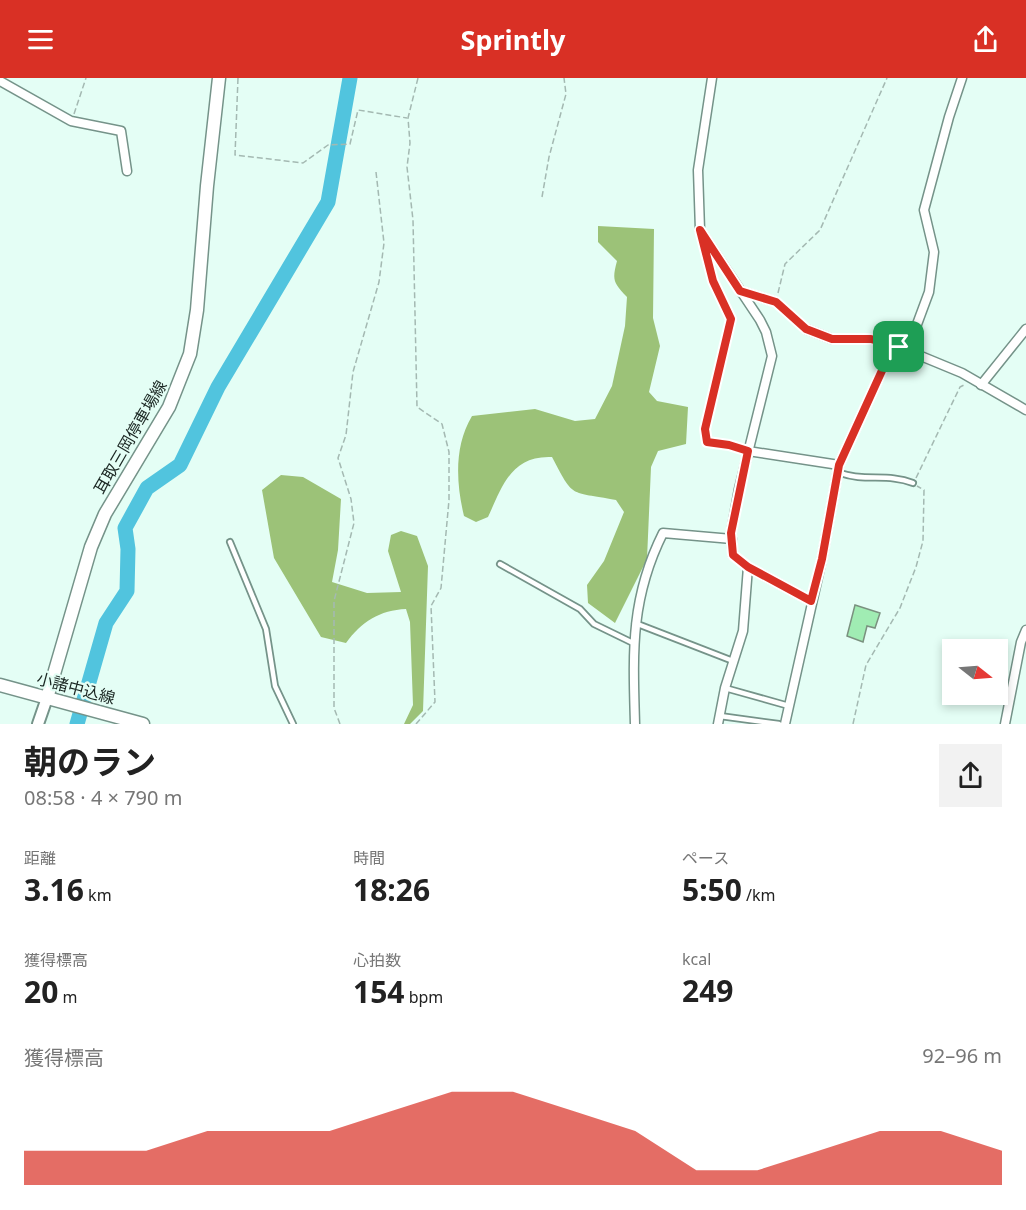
<!DOCTYPE html>
<html lang="ja">
<meta charset="utf-8">
<style>
body{margin:0;font-family:"Noto Sans","Noto Sans JP",sans-serif;background:#f2f2f2;color:#222;height:100vh;display:flex;flex-direction:column;font-size:22px;white-space:nowrap}
*{box-sizing:border-box;margin:0}
p{font-size:20px;color:#767676}
.icon{flex:none;width:33px;height:33px;fill:none;stroke:currentColor;stroke-width:2;stroke-linecap:round;stroke-linejoin:round}
.map{position:relative;height:646px;overflow:hidden}
.panel{display:flex;flex-direction:column;background:#fff;flex:1}
.panel>*{flex:none}
.needle{width:39px;rotate:107deg}
.controls{position:absolute;left:942px;top:561px;display:grid;gap:12px}
.controls a{display:grid;place-items:center;width:66px;height:66px;border-radius:0px;background:#fff;box-shadow:0 3px 9px #0003;font-size:30px}
.pin{position:absolute;display:grid;place-items:center;width:51px;height:51px;color:#fff;margin:-26px;border-radius:12px;box-shadow:0 3px 9px #0006}
.round{display:grid;place-items:center;flex:none;width:63px;height:63px;border-radius:0px;background:#f2f2f2}
.overview{display:flex;align-items:center;justify-content:space-between;height:102px;padding:0 24px}
h1{font-size:33px;font-weight:700;line-height:45px}
.metrics{display:grid;grid-template-columns:repeat(3,1fr);gap:9px;height:102px;padding:6px 24px}
.metrics div{display:grid;align-content:center}
.metrics b{font-size:30px;font-weight:700}
.metrics small{font-size:16px;font-weight:400}
.metrics p{font-size:16px}
.chart{height:168px;padding:12px 24px}
.chart p{display:flex;justify-content:space-between}
.chart svg{width:100%;height:108px;margin-top:6px;fill:#d93025;opacity:.7}
header{display:flex;justify-content:space-between;align-items:center;height:78px;padding:0 24px;background:#d93025;color:#fff;font-size:27px;font-weight:700}
.map>svg:first-child{display:block}
.forest{fill:#9cc278}
.lines{fill:none;stroke-linecap:round;stroke-linejoin:round}
.river{stroke:#51c4de;stroke-width:15}
.building{fill:#a0ecb3;stroke:#7a917f;stroke-width:1.5}
.service-casing{stroke:#759389;stroke-width:8}
.minor-casing{stroke:#759389;stroke-width:11}
.tertiary-casing{stroke:#759389;stroke-width:14}
.secondary-casing{stroke:#759389;stroke-width:15}
.path{stroke:#a4b9b2;stroke-width:1.5;stroke-dasharray:6 3;stroke-linecap:butt}
.service{stroke:#fff;stroke-width:4.5}
.minor{stroke:#fff;stroke-width:8}
.tertiary{stroke:#fff;stroke-width:10}
.secondary{stroke:#fff;stroke-width:12}
.route-casing{stroke:#fff;stroke-width:12}
.route{stroke:#d93025;stroke-width:8}
.labels{text-anchor:middle;stroke-width:4.5;stroke-linejoin:round;paint-order:stroke}
.street-label{font-size:16px;fill:#1a2622;stroke:#e4fef5}
</style>
<header><svg class="icon" aria-label="menu" viewBox="0 0 24 24"><path d="M4 6h16M4 12h16M4 18h16"/></svg>Sprintly<svg class="icon" aria-label="share" viewBox="0 0 24 24"><path d="M12 15V3M7 8l5-5 5 5M5 13v7h14v-7"/></svg></header>
<div class="map">
<svg width="1026" height="646" viewBox="0 0 1026 646">
<rect width="100%" height="100%" fill="#e4fef5"/>
<g class="forest">
<path d="M 598,148 L 654,151 L 653,240 L 660,268 L 649,314 L 657,323 L 688,329 L 686,366 L 658,373 L 651,389 L 647,481 L 615,545 L 588,525 L 587,507 L 604,483 L 624,434 L 616,422 C 569,413 574,421 552,379 C 511,377 502,409 488,439 L 476,444 L 464,438 C 456,405 454,368 472,338 L 535,331 L 575,343 L 595,341 L 612,308 L 625,248 L 627,219 C 613,204 612,202 617,183 L 598,164 Z"/>
<path d="M 281,397 L 303,399 L 341,421 L 338,472 L 332,504 L 367,515 L 401,514 L 388,473 L 391,457 L 401,453 L 417,458 L 428,488 L 423,633 L 410,646 L 404,646 L 413,627 L 410,544 L 406,531 C 380,532 361,544 346,565 L 321,559 L 274,480 L 262,412 Z"/>
</g>
<g class="lines">
<polyline class="river" points="77,646 106,545 127,513 128,471 125,450 147,410 180,387 218,309 328,124 350,0"/>
</g>
<polygon class="building" points="855,527 880,535 875,550 867,548 863,564 847,558"/>
<g class="lines">
<defs>
<g id="service">
<polyline points="702,160 713,203 731,241 705,351 707,364 729,367 748,373"/>
<path d="M 840,392 L 840,395 C 865,404 888,395 913,405"/>
<polyline points="230,464 266,551 275,608 293,646"/>
<polyline points="500,486 580,531 594,546 633,565"/>
<polyline points="635,545 733,583"/>
<polyline points="725,610 789,628"/>
<polyline points="720,638 779,646"/>
</g>
<g id="minor">
<polyline points="712,0 698,92 700,152 760,242 766,254 772,278 739,411 731,455 733,477 748,489 811,523"/>
<polyline points="0,3 71,43 121,53 127,93"/>
<polyline points="740,213 776,224 806,251 832,261 871,261 899,269 962,295 1026,332"/>
<polyline points="981,307 1026,251"/>
<polyline points="748,373 839,387"/>
<path d="M 635,646 C 633,575 630,521 663,455 L 732,461"/>
<polyline points="718,646 725,610 743,553 748,489"/>
<polyline points="785,646 822,481 839,387 885,286 891,276 906,263 916,249 929,214 934,174 924,132 949,39 962,0"/>
<polyline points="1005,646 1021,564 1026,552"/>
</g>
<polyline id="tertiary" points="38,646 47,620"/>
<g id="secondary">
<polyline points="0,607 143,646"/>
<polyline points="47,620 91,469 105,436 169,329 190,276 197,232 207,108 219,0"/>
</g>
</defs>
<use href="#service" class="service-casing"/>
<use href="#minor" class="minor-casing"/>
<use href="#tertiary" class="tertiary-casing"/>
<use href="#secondary" class="secondary-casing"/>
<g class="path">
<polyline points="238,0 235,77 303,85 328,67 350,66 358,32 407,40"/>
<polyline points="74,36 86,0"/>
<polyline points="542,119 549,79 566,16 564,0"/>
<polyline points="778,215 785,186 820,152 887,0"/>
<polyline points="916,400 960,309 964,307"/>
<polyline points="340,646 334,630 334,523 354,445 351,421 338,380 346,357 353,294 379,204 384,165 376,94"/>
<polyline points="416,646 435,624 431,528 441,510 449,422 449,374 442,346 417,329 413,142 407,89 410,65 408,40 418,0"/>
<polyline points="853,646 866,587 900,530 916,489 923,463 924,412 917,408"/>
</g>
<use href="#service" class="service"/>
<use href="#minor" class="minor"/>
<use href="#tertiary" class="tertiary"/>
<use href="#secondary" class="secondary"/>
</g>
<g class="lines">
<defs>
<polygon id="route" points="700,152 740,213 776,224 806,251 832,261 871,261 899,269 891,276 885,286 839,387 822,481 811,523 748,489 733,477 731,455 748,373 729,367 707,364 705,351 731,241 713,203"/>
</defs>
<use href="#route" class="route-casing"/>
<use href="#route" class="route"/>
</g>
<g class="labels">
<g class="street-label">
<text transform="translate(130 359) rotate(-60)" y="6">耳取三岡停車場線</text>
<text transform="translate(76 610) rotate(15)" y="6">小諸中込線</text>
</g>
</g>
</svg>
<div class="controls">
<a><svg class="needle" viewBox="-14 -14 28 28"><path d="M0-13l5 13h-10z" fill="#e53935"/><path d="M0 13l5-13h-10z" fill="#767676"/></svg></a>
</div>
<div class="pin" style="left:899px;top:269px;background:#1e9e55"><svg class="icon" aria-label="arrive" viewBox="0 0 24 24"><path d="M6 21V4h12l-3 4 3 4H6"/></svg></div>
</div>
<section class="panel">
<div class="overview"><div><h1>朝のラン</h1><p>08:58 · 4 × 790 m</p></div><a class="round"><svg class="icon" aria-label="share" viewBox="0 0 24 24"><path d="M12 15V3M7 8l5-5 5 5M5 13v7h14v-7"/></svg></a></div>
<div class="metrics">
<div><p>距離</p><b>3.16<small> km</small></b></div>
<div><p>時間</p><b>18:26</b></div>
<div><p>ペース</p><b>5:50<small> /km</small></b></div>
</div>
<div class="metrics">
<div><p>獲得標高</p><b>20<small> m</small></b></div>
<div><p>心拍数</p><b>154<small> bpm</small></b></div>
<div><p>kcal</p><b>249</b></div>
</div>
<div class="chart"><p><span>獲得標高</span>92–96 m</p>
<svg viewBox="0 0 160 44" preserveAspectRatio="none"><path d="M0 44V30L10 30L20 30L30 22L40 22L50 22L60 14L70 6L80 6L90 14L100 22L110 38L120 38L130 30L140 22L150 22L160 30V44z"/></svg>
</div>
</section>
